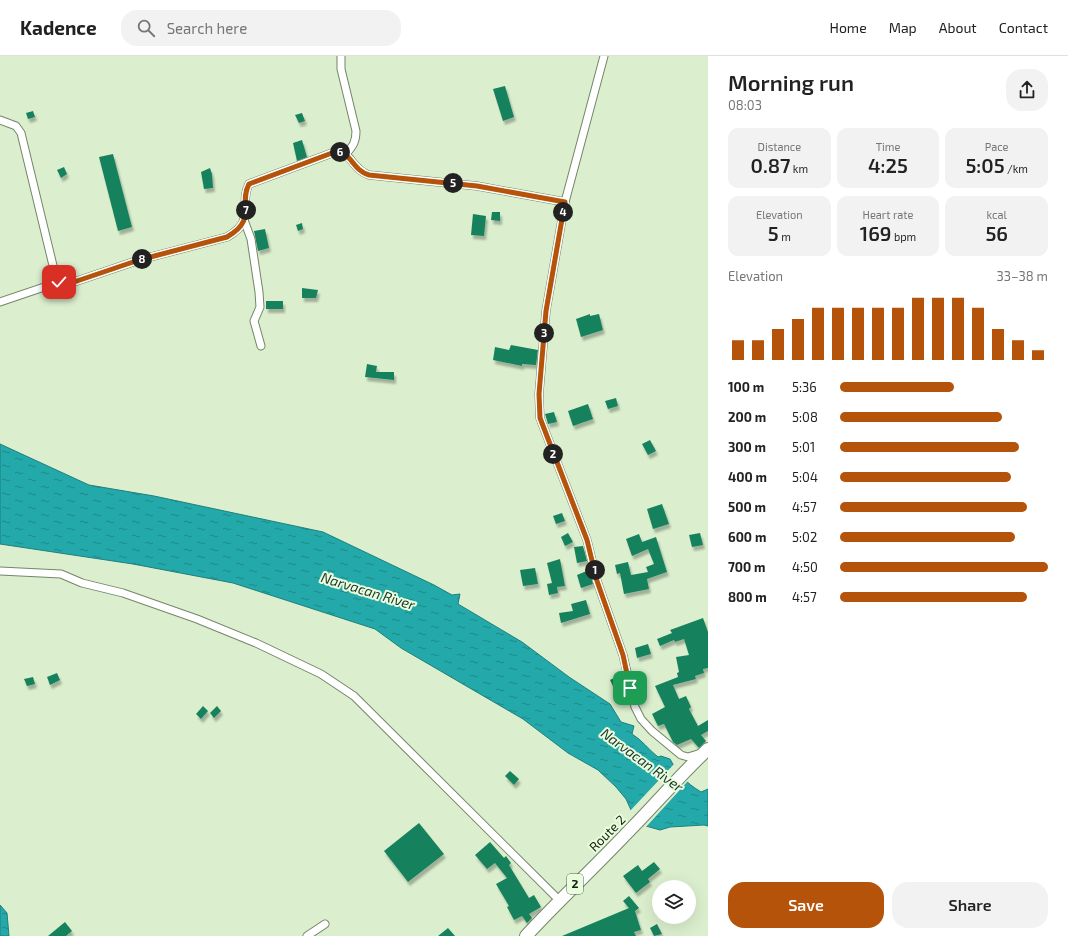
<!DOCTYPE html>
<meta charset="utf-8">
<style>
body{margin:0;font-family:"Exo 2",sans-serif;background:#f2f2f2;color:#222;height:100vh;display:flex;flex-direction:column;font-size:15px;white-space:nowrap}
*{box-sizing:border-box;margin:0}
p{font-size:13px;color:#767676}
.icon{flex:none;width:22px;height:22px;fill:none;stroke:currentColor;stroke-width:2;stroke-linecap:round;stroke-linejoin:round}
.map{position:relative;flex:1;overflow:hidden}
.drawer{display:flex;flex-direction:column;background:#fff;width:360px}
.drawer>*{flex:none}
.controls{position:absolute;left:652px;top:824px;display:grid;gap:8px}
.controls a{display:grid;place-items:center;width:44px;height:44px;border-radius:50%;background:#fff;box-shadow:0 4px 16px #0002;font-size:20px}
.pin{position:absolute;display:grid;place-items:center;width:34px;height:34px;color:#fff;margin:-17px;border-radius:8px;box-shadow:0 2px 6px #0006}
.km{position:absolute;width:20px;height:20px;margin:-10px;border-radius:50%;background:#222;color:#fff;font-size:11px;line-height:20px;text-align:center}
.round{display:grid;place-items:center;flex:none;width:42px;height:42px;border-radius:16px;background:#f2f2f2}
.overview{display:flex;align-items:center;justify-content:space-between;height:68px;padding:0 20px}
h1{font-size:22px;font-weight:600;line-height:30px}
.metrics{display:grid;grid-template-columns:repeat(3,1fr);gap:6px;height:68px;padding:4px 20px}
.metrics div{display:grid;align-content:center;border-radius:10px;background:#f2f2f2;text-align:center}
.metrics b{font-size:20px;font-weight:600}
.metrics small{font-size:11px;font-weight:400}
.metrics p{font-size:11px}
.chart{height:112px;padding:8px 20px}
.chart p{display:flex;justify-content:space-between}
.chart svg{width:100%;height:72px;margin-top:4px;stroke:#b45309;stroke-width:6}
.primary-button{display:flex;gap:8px;margin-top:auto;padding:8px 20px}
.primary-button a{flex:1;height:46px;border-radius:16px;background:#b45309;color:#fff;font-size:16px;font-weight:600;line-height:46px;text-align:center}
.primary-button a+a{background:#f2f2f2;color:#222}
ul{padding:0 20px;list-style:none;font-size:13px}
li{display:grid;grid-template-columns:64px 48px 1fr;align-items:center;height:30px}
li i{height:10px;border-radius:5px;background:#b45309}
header{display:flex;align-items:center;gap:24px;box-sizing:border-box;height:56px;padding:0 20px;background:#fff;border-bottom:1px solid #e0e0e0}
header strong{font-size:19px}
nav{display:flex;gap:22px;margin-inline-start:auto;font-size:14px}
.search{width:280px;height:36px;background:#f2f2f2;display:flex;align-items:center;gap:10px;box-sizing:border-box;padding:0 14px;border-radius:16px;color:#767676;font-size:15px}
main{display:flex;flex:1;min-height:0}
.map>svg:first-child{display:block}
.water{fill:url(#water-ripples);stroke:#1f7f7c}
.pier{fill:#dbefce}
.building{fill:#18815d;filter:url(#shadow)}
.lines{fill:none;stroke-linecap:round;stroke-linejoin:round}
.street-casing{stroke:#738668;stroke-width:9}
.highway-casing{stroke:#738668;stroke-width:14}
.street{stroke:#fff;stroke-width:7}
.highway{stroke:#fff;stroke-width:12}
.route-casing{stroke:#fff;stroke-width:8}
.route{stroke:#b45309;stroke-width:5}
.labels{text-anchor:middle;stroke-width:4;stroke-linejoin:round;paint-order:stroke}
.shield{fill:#e8fddb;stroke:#56614e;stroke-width:1}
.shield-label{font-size:12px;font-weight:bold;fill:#171e12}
.street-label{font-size:13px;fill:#171e12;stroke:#e8fddb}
.water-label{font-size:14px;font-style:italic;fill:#1b3131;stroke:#e8fddb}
</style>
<header>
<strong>Kadence</strong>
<div class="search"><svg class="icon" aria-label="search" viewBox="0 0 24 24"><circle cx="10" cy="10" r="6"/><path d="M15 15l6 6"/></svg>Search here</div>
<nav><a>Home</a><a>Map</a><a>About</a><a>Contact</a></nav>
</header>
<main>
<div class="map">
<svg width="708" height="880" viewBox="0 0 708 880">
<defs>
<pattern id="water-ripples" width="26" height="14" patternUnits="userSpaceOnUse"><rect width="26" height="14" fill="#23a9a9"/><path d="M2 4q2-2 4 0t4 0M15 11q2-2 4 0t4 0" fill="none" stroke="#1d8988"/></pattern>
<filter id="shadow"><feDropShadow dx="2" dy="4" stdDeviation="1" flood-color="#0004"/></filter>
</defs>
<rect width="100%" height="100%" fill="#dbefce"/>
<g class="water">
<path d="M 0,388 L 89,429 L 154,440 L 323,476 L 434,529 L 452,539 L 460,538 L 458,548 L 522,586 L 569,621 L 610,648 L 621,666 L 634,670 L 632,678 C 642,684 648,693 658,701 L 661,700 L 670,703 C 679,719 685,726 701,736 L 708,733 L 708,770 L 704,769 L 670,771 L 660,774 L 646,770 L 631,754 L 626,743 L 616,731 L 598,714 L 568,697 L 523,663 L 401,592 L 375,573 L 233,527 L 133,508 L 0,488 Z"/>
<polygon points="0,849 7,857 9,880 0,880"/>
</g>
<polygon class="pier" points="675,707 681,719 688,725 645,772 629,756"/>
<g class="building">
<polygon points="505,30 514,61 503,65 493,33"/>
<polygon points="33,55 35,61 28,63 26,57"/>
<polygon points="302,57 305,65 299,67 295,59"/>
<polygon points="302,84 307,101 297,105 293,87"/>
<polygon points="113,98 132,171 118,175 99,101"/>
<polygon points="64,111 67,118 61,122 57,114"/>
<polygon points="210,112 212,118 213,132 204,133 201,116"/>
<polygon points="492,156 500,156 500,165 491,164"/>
<polygon points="473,158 486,160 484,180 471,179"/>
<polygon points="302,167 303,173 298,175 296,169"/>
<polygon points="265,173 269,192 258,195 254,175"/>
<polygon points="302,232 318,234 316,242 302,242"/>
<rect x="266" y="245" width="17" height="8"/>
<polygon points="590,258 590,260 599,258 603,274 581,281 576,263"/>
<polygon points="511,289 538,294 536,309 522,308 522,310 493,304 495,291 509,294"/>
<polygon points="367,308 377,310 376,316 394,316 394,324 365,321"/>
<polygon points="616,342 618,350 608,353 605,345"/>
<polygon points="588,348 593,363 573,370 568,355"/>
<polygon points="554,356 557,366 548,368 545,358"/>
<polygon points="650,384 656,395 648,399 642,388"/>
<polygon points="662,448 669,468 653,473 647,453"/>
<polygon points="562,457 565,465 556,468 553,460"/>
<polygon points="568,477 573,486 565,490 561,481"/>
<polygon points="700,477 703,489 692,491 689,479"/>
<polygon points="639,478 642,486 656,481 667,516 647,523 649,533 624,538 620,517 617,518 615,509 628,506 631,519 648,516 646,511 654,508 648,493 632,500 626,483"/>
<polygon points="583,490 587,505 577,507 574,491"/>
<polygon points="560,503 565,530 557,531 558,537 549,539 547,528 552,527 547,507"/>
<polygon points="535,512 538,528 523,530 520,514"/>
<polygon points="589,514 593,528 581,532 577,519"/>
<polygon points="586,544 590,558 561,567 559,557 573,555 571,548"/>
<polygon points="703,562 708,576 708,612 703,613 704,617 695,620 696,623 673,629 679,643 686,640 691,651 689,653 698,670 708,664 708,675 701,679 706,685 699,692 691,683 677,689 673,686 664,668 658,670 652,658 665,651 655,630 678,621 677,617 679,616 676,601 689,599 684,583 675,586 674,584 660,590 657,583 672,577 670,574"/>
<polygon points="648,588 651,598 637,602 635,592"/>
<polygon points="57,617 60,624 50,629 47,621"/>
<polygon points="618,620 623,630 615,634 610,624"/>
<polygon points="33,621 35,628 27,630 24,623"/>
<polygon points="203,650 208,655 201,663 196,658"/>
<polygon points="217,650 221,655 214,662 210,657"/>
<polygon points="510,715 519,723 514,729 505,720"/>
<polygon points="419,767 444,798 408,826 384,795"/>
<polygon points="490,786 504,802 506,800 511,807 509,809 529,842 534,839 541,851 529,858 532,862 527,867 522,860 514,864 507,851 509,850 496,828 507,822 495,807 487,813 475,799"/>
<polygon points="654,806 660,813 648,823 650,826 636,837 623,820 638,809 642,815"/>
<polygon points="629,840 639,852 635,855 641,874 634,876 636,880 562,880 629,852 623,845"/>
<polygon points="65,866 72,875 66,880 48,880"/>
<polygon points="657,868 662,878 654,880 650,872"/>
<polygon points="448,872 455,880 438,880"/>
</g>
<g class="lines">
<defs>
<g id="street">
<path d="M 341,0 L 341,13 L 356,75 C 356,86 353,90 346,98"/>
<polyline points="604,0 565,146 546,255 539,338 540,362 587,484 597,525 623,599 635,651 641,663 652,675 681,699 688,701 701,697"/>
<path d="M 0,64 L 16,70 L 21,77 L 56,222 L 62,227 L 74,226 L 139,204 L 227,181 C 258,163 238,149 249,128 L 332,97 C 354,94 349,112 369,119 L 477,130 L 565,146"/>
<polyline points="244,164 251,183 259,236 260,251 254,265 261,290"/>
<polyline points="0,246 59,226"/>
<polyline points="0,515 61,518 82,527 123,537 197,563 256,587 321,618 354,640 559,844"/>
<polyline points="307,880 325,868"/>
</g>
<path id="highway" d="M 526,880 C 558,845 593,813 626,778 C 654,750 679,720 708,693"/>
</defs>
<use href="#street" class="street-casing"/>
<use href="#highway" class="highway-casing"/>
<use href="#street" class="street"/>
<use href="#highway" class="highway"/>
</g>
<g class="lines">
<defs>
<path id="route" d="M 59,226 L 74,226 L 139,204 L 227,181 C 258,163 238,149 249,128 L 332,97 C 353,94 350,113 369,119 L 477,130 L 565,146 L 546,255 L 539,338 L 540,362 L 587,484 L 597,525 L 623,599 L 630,632"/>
</defs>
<use href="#route" class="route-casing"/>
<use href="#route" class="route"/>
</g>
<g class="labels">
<rect class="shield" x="567" y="818" width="16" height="20" rx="3"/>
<g class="shield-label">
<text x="575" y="832">2</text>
</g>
<g class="street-label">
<text transform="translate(607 777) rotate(-45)" y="5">Route 2</text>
</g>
<g class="water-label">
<text transform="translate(368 535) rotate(17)" y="5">Narvacan River</text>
<text transform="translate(642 704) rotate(36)" y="5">Narvacan River</text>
</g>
</g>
</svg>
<div class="controls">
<a><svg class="icon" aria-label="layers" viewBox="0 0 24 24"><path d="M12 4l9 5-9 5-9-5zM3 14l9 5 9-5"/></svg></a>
</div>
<div class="pin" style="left:630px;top:632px;background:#1e9e55"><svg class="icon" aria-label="arrive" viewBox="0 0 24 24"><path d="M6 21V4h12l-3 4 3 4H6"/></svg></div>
<div class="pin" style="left:59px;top:226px;background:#d93025"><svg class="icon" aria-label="check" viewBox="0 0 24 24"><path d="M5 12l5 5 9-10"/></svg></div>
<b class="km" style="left:595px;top:514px">1</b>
<b class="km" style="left:553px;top:398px">2</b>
<b class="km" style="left:544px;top:277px">3</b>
<b class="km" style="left:563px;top:156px">4</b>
<b class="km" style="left:453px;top:127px">5</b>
<b class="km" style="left:340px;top:96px">6</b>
<b class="km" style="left:246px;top:154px">7</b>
<b class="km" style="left:142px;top:203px">8</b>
</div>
<section class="drawer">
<div class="overview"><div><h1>Morning run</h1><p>08:03</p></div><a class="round"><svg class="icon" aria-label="share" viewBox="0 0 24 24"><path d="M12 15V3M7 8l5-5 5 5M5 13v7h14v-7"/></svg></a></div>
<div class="metrics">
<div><p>Distance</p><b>0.87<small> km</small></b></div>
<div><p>Time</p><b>4:25</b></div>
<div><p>Pace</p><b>5:05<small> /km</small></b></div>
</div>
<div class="metrics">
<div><p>Elevation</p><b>5<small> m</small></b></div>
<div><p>Heart rate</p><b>169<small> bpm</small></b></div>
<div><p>kcal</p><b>56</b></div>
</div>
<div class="chart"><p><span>Elevation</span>33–38 m</p>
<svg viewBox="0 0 160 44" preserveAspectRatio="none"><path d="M5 44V32M15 44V32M25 44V25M35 44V19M45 44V12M55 44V12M65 44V12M75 44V12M85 44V12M95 44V6M105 44V6M115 44V6M125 44V12M135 44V25M145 44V32M155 44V38"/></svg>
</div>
<ul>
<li><b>100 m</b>5:36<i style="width:55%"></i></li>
<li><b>200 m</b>5:08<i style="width:78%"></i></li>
<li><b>300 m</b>5:01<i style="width:86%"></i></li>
<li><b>400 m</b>5:04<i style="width:82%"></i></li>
<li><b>500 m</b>4:57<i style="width:90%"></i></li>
<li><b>600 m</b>5:02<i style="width:84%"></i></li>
<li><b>700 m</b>4:50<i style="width:100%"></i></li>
<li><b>800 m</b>4:57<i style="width:90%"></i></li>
</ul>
<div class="primary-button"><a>Save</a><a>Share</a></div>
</section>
</main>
